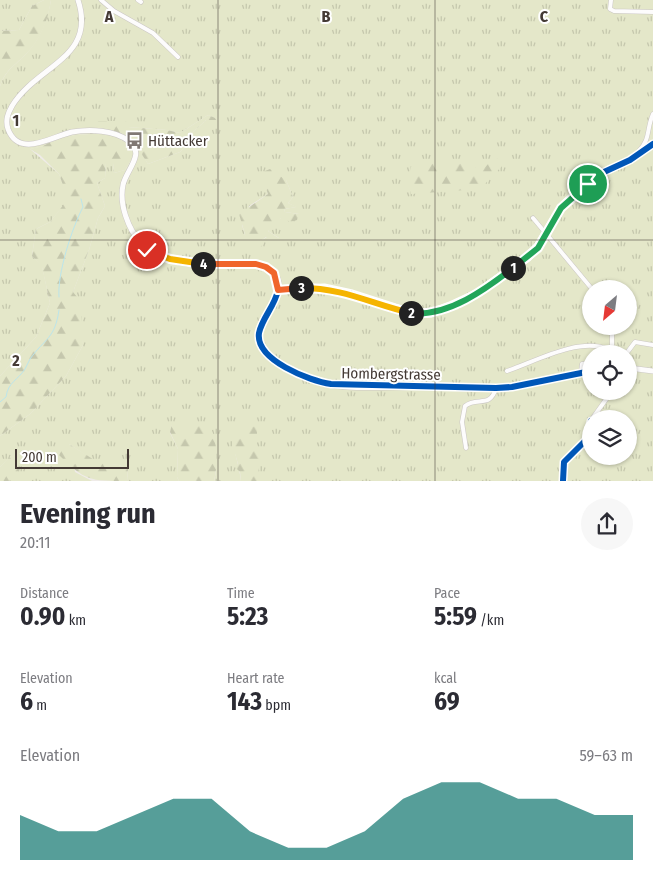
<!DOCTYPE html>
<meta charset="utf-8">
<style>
body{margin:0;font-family:"Fira Sans Condensed",sans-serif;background:#f7f7f7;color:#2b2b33;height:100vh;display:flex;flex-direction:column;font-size:19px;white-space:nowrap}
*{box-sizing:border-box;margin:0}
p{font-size:16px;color:#7c7c81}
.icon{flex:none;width:28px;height:28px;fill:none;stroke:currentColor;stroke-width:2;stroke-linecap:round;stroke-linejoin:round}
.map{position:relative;height:481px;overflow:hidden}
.details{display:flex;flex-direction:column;background:#fff;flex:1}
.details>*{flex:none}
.needle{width:32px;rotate:208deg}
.buttons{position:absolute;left:582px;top:280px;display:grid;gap:10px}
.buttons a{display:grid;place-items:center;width:55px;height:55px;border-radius:50%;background:#fff;box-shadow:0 1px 4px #0004;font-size:25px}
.scale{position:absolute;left:15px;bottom:12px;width:114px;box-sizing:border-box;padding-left:5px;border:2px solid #443a35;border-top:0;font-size:14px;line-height:18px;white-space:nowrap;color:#443a35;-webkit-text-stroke:4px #fff;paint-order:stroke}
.pin{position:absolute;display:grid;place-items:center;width:42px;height:42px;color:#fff;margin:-21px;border:2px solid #fff;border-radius:50%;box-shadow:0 1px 5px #0007}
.km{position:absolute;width:25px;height:25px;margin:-12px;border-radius:50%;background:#222;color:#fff;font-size:14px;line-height:25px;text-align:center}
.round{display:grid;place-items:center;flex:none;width:52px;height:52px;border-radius:26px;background:#f7f7f7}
.overview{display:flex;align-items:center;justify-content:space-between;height:85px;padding:0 20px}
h1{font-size:28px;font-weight:700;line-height:38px}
.metrics{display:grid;grid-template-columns:repeat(3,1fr);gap:8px;height:85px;padding:5px 20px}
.metrics div{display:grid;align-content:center}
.metrics b{font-size:25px;font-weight:700}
.metrics small{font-size:14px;font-weight:400}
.metrics p{font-size:14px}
.chart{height:140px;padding:10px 20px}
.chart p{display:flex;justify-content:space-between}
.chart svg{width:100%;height:90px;margin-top:5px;fill:#0f766e;opacity:.7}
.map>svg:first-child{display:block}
.grass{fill:url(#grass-tufts);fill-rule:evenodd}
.forest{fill:url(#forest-firs)}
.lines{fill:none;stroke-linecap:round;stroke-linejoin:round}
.stream{stroke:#bbe5eb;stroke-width:1}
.minor-casing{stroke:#cbc7c4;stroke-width:5}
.tertiary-casing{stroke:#cbc7c4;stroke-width:6}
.minor{stroke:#fdfcfc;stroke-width:4}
.tertiary{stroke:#fdfcfc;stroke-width:5}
.cycleway-casing{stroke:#fff;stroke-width:9}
.cycleway{stroke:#0057b8;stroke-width:6}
.split-1-casing{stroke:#fff;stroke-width:10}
.split-2-casing{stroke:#fff;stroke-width:10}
.split-3-casing{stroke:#fff;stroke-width:10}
.split-4-casing{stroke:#fff;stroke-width:10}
.split-5-casing{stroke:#fff;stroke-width:10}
.split-1{stroke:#22a559;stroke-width:6}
.split-2{stroke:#22a559;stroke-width:6}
.split-3{stroke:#f5b400;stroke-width:6}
.split-4{stroke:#f0652b;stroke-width:6}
.split-5{stroke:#f5b400;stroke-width:6}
.grid{fill:none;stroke:#443a35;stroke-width:1;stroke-opacity:0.55}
.labels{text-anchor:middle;stroke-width:4;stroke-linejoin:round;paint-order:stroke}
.poi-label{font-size:15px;fill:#443a35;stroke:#fff;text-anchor:start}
.street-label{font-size:15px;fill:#443a35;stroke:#fff}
.grid-label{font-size:16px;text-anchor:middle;font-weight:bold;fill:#443a35;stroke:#fff;stroke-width:4;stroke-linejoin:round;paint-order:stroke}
</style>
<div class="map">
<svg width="653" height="481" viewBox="0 0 653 481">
<defs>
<pattern id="grass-tufts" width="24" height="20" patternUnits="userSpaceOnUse" patternTransform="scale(1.25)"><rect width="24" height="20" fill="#e4e7c9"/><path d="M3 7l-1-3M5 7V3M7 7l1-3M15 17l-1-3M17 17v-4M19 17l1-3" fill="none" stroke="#c5c7ad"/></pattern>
<pattern id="forest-firs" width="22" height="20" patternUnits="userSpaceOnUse" patternTransform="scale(1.25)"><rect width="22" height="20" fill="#e4e7c9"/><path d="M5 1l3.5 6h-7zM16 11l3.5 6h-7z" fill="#c5c7ad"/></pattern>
</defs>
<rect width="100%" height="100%" fill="#efebe8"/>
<g class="grass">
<polygon points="0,0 44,0 32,6 19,30 0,31"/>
<path d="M 51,0 L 653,0 L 653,481 L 257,481 L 257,427 C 224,447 237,448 241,481 L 214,481 C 222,450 206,444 185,425 L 172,425 L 170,433 L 178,449 L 177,477 L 179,481 L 127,481 L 128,469 L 119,465 L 99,464 L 69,444 L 75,472 L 92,481 L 9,481 L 19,448 L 0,467 L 0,436 L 30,414 L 66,376 L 83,345 L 73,292 L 89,250 L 98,218 L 105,206 L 97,183 L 105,178 L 106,163 L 113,163 L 114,173 L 125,170 L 133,157 L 141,152 L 148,164 L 180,152 L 190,141 L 192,133 L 206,120 L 219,120 L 208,115 L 180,133 L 167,130 L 127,127 L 90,134 L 62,136 L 43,146 L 30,149 L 59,174 L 69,199 L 50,222 L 36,229 L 32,256 L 42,266 L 50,303 L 36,337 L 0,376 L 0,86 C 5,71 13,67 24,56 C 39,42 48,19 51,0 ZM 286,180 L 293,197 L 288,203 L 296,207 L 284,209 L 285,212 L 299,214 L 281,218 L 268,231 L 279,238 L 267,237 L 262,240 L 245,235 L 242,225 L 249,206 L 268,194 L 266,185 ZM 591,289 L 629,289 L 629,326 L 591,326 ZM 591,354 L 629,354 L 629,391 L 591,391 ZM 591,419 L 629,419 L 629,456 L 591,456 Z"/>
</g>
<g class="forest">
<path d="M 44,0 L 51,0 C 48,21 40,41 24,56 C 12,68 6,70 0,86 L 0,31 L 19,30 L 32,6 Z"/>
<polygon points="208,115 220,120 206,120 192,133 190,141 180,152 148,164 141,153 133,157 125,170 114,173 113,163 106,163 105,178 97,183 105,206 98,218 89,250 73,292 81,302 83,345 66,376 30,414 0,436 0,376 36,337 50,303 42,267 32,256 36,229 50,222 68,199 59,174 40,155 30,149 43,146 62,136 90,134 92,121 126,121 128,127 167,130 180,133"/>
<polygon points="495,157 504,164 480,189 411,194 408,178 413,160 432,163 444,160 461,161 482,170"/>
<polygon points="270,169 286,180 293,197 288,203 297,207 284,209 285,212 299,214 297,220 291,222 281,218 276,226 268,231 280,239 272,240 266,237 262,240 263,245 258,248 249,248 239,214 268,194 263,180 265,171"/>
<path d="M 172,424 L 202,424 L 210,427 C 218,442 218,465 214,481 L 179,481 L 177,477 L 178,449 L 170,432 Z"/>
<polygon points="251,426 257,427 257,449 261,454 257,481 241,481 240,472 236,468 238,464 232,443 238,439 239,430"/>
<path d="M 64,444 L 69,444 L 99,463 L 119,465 L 128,469 L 127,481 C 90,481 85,481 59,455 Z"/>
<polygon points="18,448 24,454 15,460 21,468 9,481 0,481 0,467"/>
</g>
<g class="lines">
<g class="stream">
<path d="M 59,297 C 57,274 72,228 83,207 L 81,199"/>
<path d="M 0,402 L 6,397 C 8,382 18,380 25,369 C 27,366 28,362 30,359 C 45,338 55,339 59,310"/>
</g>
<defs>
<g id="minor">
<polyline points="101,0 114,11 153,33 178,57"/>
<polyline points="138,0 141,2"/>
<polyline points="611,0 610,9 614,11 653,12"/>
<path d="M 638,152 C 651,139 646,130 653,114"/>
<polyline points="533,218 592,289"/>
<polyline points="278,290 324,288 352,294 414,314 431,313 450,306 478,293 528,257 539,245 561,208 588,183 604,172 630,160 653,144"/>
<polyline points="609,350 612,345 612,326"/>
<polyline points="626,354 635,342 653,345"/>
<path d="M 507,371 C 534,362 579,337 607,349 L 610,354"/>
<polyline points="581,373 582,364 591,363"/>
<polyline points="592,419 612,391"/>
<path d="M 466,448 L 462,422 L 465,406 C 477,396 490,409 496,388"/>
<polyline points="563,481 564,462 586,440 591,421"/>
</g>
<g id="tertiary">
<path d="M 78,0 C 97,58 37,65 12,106 C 8,113 5,120 8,129 C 19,159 53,136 72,132 C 90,129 114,130 129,141 C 146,154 126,170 123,185 C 119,204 128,229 141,243 C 161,267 204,265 233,265 C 243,264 256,262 266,267 C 302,285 249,321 261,345 C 271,365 301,378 322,383 C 351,390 384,387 413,387 C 445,387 479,390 510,387 C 538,384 564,374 591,371"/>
<polyline points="629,368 653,371"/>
</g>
</defs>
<use href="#minor" class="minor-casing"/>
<use href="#tertiary" class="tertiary-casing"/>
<use href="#minor" class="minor"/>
<use href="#tertiary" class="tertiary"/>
<defs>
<g id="cycleway">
<path d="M 591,371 L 512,387 L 496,388 L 331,384 C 310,381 255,360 259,333 C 262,318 275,306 278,290 L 324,288 L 352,294 L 414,314 L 431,313 L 450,306 L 478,293 L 528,257 L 539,245 L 561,208 L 588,183 L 604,172 L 630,160 L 653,144"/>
<polyline points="563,481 564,462 586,440 591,421"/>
</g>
</defs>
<use href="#cycleway" class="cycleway-casing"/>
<use href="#cycleway" class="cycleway"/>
</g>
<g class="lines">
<defs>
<polyline id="split-1" points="513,268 538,248 561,208 588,184"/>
<path id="split-2" d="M 411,313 C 448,317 486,289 513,268"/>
<path id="split-3" d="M 301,288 C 345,288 371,304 411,313"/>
<polyline id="split-4" points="203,264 256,264 266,267 274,273 278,290 301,288"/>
<polyline id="split-5" points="147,250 170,259 203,264"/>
</defs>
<use href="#split-1" class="split-1-casing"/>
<use href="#split-2" class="split-2-casing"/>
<use href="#split-3" class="split-3-casing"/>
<use href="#split-4" class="split-4-casing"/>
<use href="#split-5" class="split-5-casing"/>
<use href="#split-1" class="split-1"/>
<use href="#split-2" class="split-2"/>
<use href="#split-3" class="split-3"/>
<use href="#split-4" class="split-4"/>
<use href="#split-5" class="split-5"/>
</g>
<path class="grid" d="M 218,0 L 218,481M 435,0 L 435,481M 0,240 L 653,240"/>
<defs>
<symbol id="bus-bare" viewBox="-9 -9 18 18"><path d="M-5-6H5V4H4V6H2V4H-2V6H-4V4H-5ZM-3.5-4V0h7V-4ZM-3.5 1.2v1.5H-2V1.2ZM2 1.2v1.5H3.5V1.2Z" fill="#807874" stroke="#fff" stroke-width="2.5" paint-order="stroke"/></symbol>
</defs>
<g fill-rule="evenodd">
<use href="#bus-bare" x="122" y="128" width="25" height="25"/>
</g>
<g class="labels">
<g class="poi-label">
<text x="148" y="146">Hüttacker</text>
</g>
<g class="street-label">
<text transform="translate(391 374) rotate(1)" y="5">Hombergstrasse</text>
</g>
</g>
<g class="grid-label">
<text x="109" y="22">A</text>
<text x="326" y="22">B</text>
<text x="544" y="22">C</text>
<text x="16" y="126">1</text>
<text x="16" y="366">2</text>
</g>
</svg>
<div class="buttons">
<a><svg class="needle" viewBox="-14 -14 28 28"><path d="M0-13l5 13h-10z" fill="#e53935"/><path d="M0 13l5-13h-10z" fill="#7c7c81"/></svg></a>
<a><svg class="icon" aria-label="locate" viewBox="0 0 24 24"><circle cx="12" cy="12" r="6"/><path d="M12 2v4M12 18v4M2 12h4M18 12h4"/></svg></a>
<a><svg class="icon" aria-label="layers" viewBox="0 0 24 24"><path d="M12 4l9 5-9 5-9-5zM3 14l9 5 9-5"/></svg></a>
</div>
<div class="scale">200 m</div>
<div class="pin" style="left:588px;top:184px;background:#1e9e55"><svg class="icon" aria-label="arrive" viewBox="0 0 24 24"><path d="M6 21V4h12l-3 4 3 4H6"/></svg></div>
<div class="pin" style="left:147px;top:250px;background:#d93025"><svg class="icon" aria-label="check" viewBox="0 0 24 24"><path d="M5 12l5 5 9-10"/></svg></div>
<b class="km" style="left:513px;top:268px">1</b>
<b class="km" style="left:411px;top:313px">2</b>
<b class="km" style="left:301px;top:288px">3</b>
<b class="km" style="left:203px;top:264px">4</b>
</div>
<section class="details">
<div class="overview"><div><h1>Evening run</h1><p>20:11</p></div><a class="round"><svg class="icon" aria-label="share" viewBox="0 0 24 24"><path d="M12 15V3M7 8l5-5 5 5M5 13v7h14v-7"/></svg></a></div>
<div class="metrics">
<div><p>Distance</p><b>0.90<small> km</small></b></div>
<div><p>Time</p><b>5:23</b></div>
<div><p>Pace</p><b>5:59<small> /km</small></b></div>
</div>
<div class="metrics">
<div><p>Elevation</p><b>6<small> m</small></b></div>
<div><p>Heart rate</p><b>143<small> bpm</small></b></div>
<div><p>kcal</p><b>69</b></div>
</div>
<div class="chart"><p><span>Elevation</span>59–63 m</p>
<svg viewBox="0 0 160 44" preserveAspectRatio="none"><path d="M0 44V22L10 30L20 30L30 22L40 14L50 14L60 30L70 38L80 38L90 30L100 14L110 6L120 6L130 14L140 14L150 22L160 22V44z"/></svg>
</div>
</section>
